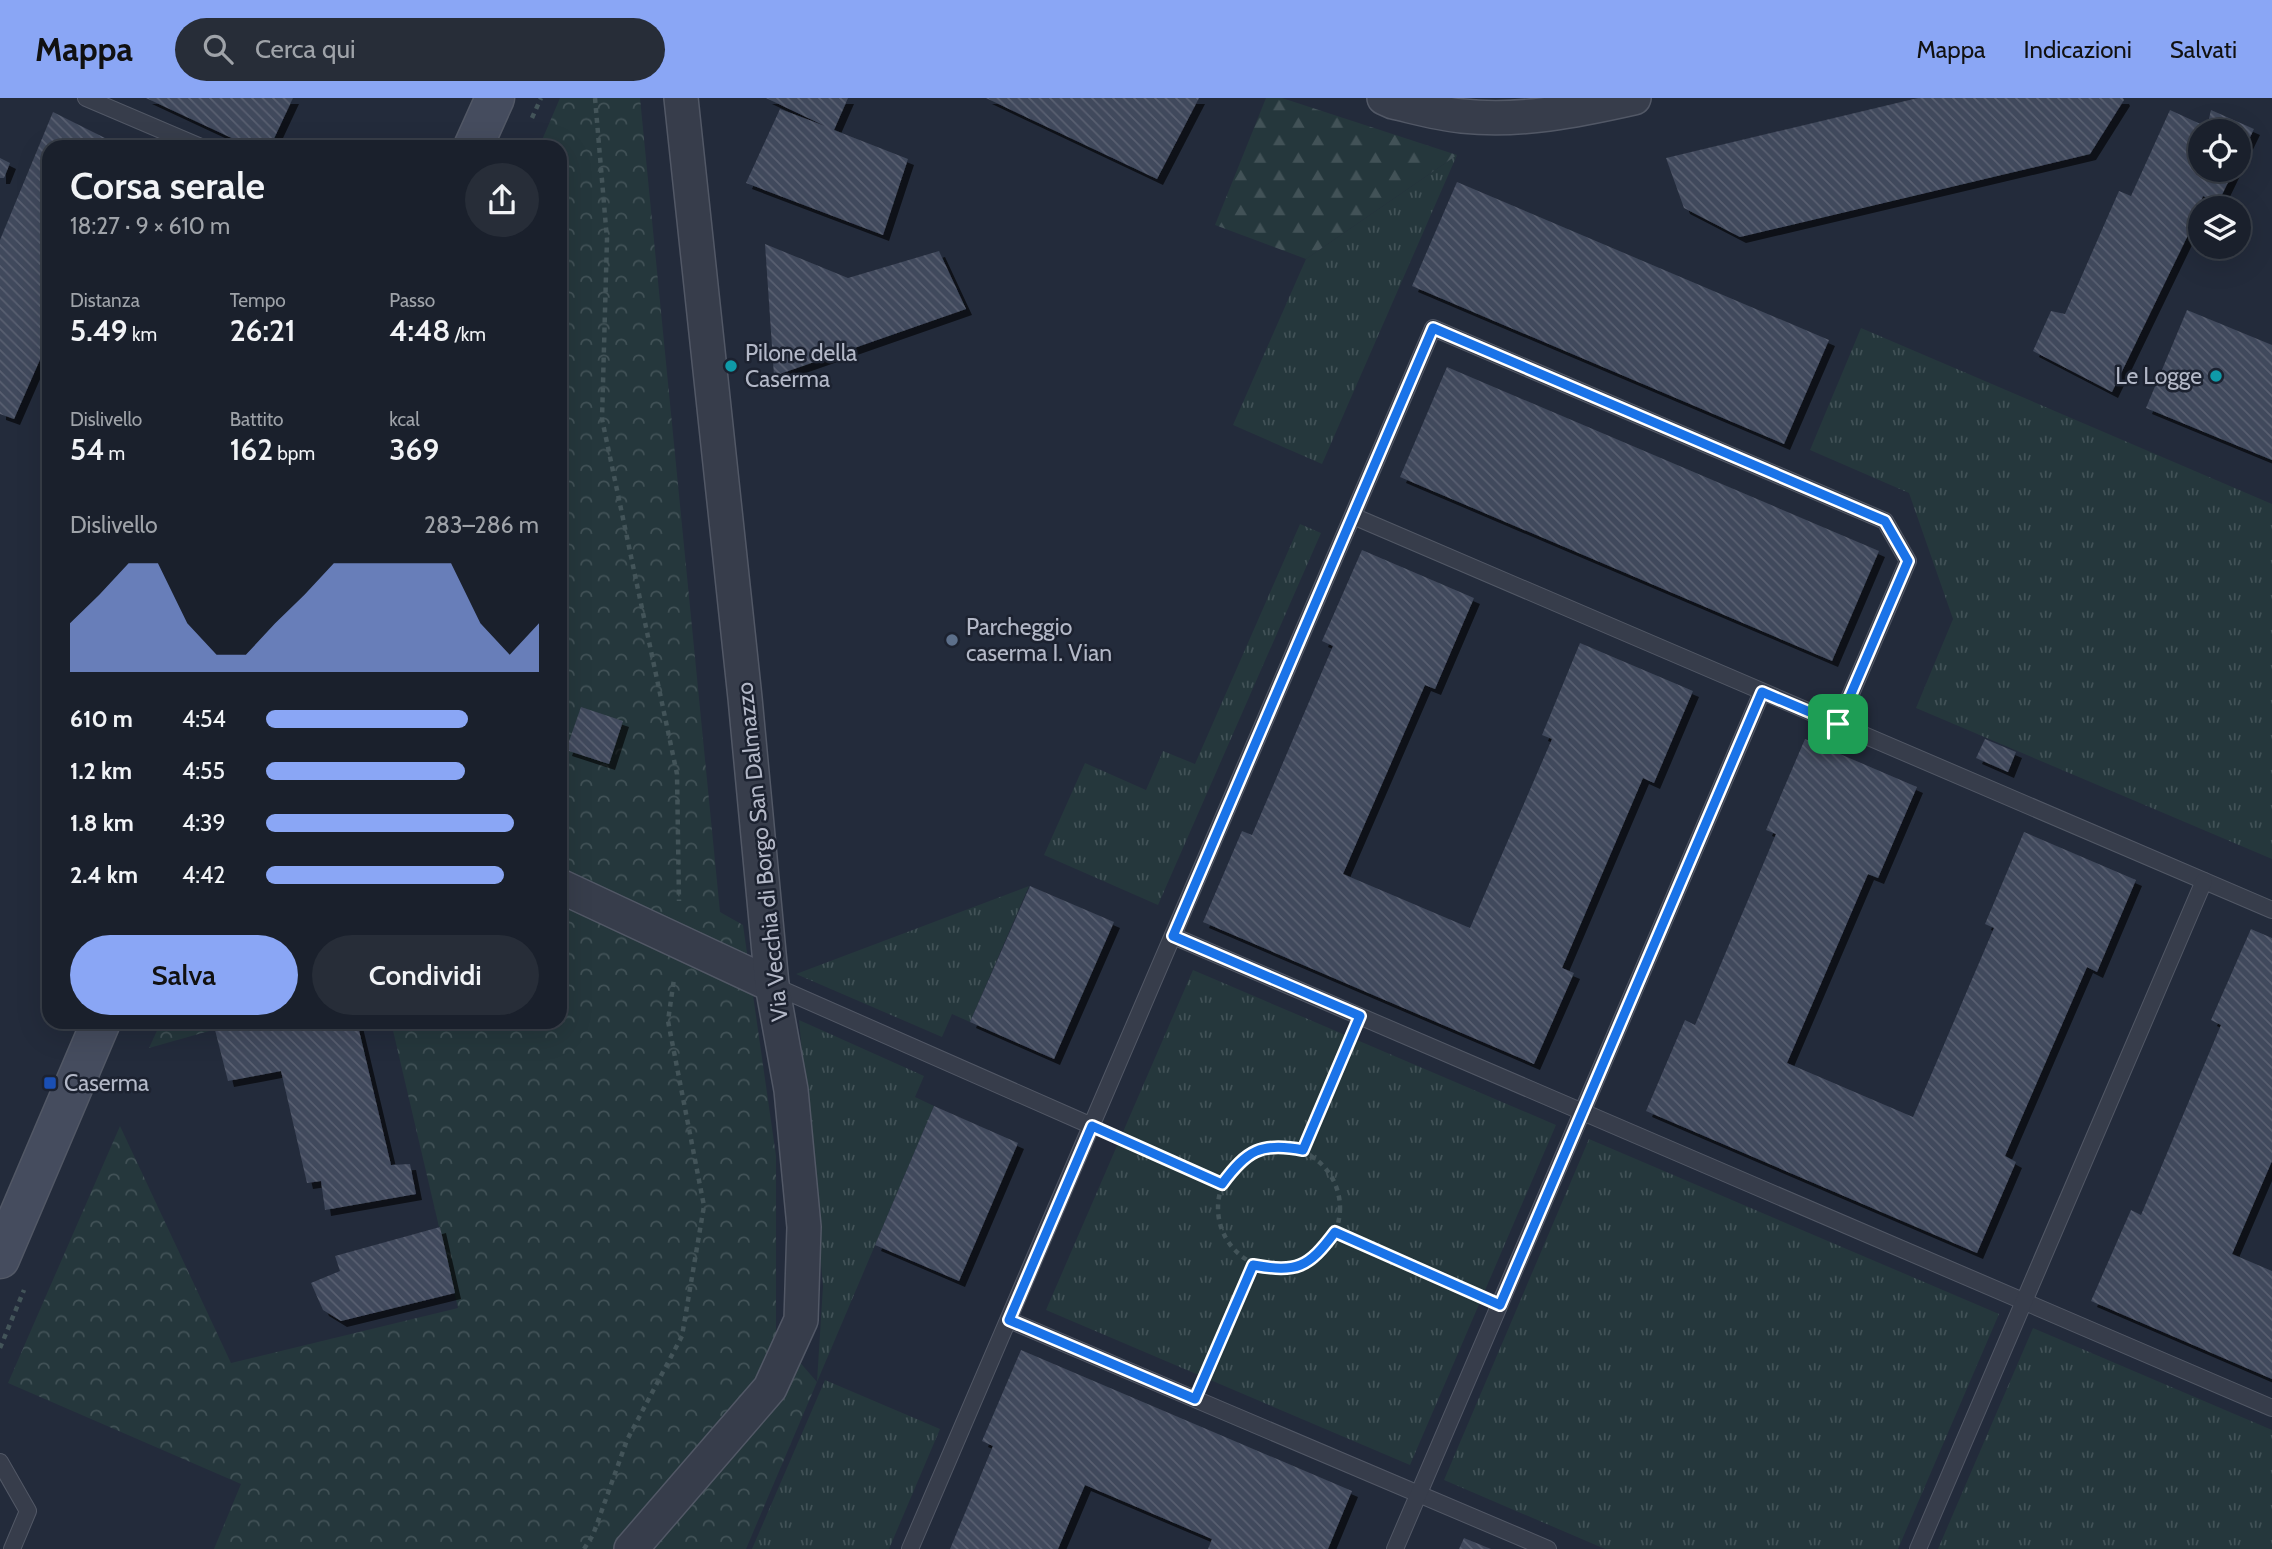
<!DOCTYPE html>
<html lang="it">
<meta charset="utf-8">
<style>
body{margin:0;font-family:Cabin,sans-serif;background:#272d38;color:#f1f3f6;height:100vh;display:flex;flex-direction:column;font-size:26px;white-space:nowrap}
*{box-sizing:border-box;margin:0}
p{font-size:23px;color:#9fa3a9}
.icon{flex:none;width:38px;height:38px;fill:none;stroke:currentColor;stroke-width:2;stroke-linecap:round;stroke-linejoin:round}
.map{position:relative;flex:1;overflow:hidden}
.panel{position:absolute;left:42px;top:42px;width:525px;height:889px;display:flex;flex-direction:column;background:#1a202c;border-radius:21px;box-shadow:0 7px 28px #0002,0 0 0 2px #383e48}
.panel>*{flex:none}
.buttons{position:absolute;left:2188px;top:21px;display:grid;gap:14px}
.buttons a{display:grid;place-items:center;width:63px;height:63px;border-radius:50%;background:#1a202c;box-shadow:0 7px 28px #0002,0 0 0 2px #383e48;font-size:35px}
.pin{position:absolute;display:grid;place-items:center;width:60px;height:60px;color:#fff;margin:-30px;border-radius:14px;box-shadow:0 4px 10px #0006}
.round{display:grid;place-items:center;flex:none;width:74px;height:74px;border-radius:37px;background:#272d38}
.head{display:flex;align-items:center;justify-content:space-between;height:119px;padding:0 28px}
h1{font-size:38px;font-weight:600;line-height:52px}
.stats{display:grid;grid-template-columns:repeat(3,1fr);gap:10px;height:119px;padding:7px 28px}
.stats div{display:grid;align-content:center}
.stats b{font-size:30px;font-weight:600}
.stats small{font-size:19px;font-weight:400}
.stats p{font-size:19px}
.chart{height:196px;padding:14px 28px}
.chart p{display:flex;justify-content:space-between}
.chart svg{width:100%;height:126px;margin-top:7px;fill:#8aa6f5;opacity:.7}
.button{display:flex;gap:14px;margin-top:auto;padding:14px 28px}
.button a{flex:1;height:80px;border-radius:42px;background:#8aa6f5;color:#111;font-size:28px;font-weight:600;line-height:80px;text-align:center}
.button a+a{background:#272d38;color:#f1f3f6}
ul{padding:0 28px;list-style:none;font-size:23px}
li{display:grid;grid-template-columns:112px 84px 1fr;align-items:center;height:52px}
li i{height:18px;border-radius:9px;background:#8aa6f5}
header{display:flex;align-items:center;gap:42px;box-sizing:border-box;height:98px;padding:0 35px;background:#8aa6f5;color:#111}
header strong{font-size:33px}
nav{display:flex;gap:38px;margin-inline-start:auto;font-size:24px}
.search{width:490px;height:63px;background:#272d38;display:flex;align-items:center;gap:18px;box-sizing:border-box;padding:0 24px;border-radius:38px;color:#9fa3a9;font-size:26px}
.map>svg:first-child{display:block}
.grass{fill:url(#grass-tufts)}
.forest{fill:url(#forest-firs)}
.park{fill:url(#park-crowns)}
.building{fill:url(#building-back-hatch);filter:url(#shadow)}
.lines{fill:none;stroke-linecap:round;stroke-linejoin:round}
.lane-casing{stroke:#525866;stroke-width:18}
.street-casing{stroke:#525866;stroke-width:36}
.secondary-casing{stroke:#525866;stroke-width:41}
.path{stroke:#435459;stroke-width:4.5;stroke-dasharray:5 5;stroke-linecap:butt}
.lane{stroke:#373d4b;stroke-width:16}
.street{stroke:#373d4b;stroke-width:33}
.secondary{stroke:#454c5e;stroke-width:38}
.route-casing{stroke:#fff;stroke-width:14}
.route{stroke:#1a73e8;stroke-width:9}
.culture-dot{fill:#0f9aa8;stroke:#1c2230;stroke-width:2.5}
.service-dot{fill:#5c6f8a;stroke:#1c2230;stroke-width:2.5}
.transit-dot{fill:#1a4fb4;stroke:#1c2230;stroke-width:2.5}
.labels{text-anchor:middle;stroke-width:5;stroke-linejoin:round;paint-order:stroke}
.poi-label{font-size:23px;fill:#b3b8c7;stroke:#1c2230;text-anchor:start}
.street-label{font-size:23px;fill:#b3b8c7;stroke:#1c2230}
</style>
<header>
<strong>Mappa</strong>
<div class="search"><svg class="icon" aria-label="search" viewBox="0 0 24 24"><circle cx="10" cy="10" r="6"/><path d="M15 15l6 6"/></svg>Cerca qui</div>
<nav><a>Mappa</a><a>Indicazioni</a><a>Salvati</a></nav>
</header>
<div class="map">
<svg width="2272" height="1451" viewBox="0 0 2272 1451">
<defs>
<pattern id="grass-tufts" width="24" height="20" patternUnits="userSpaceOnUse" patternTransform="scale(1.75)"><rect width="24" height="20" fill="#25373c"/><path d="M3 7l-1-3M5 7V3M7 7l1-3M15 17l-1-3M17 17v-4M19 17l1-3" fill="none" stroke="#425257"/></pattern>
<pattern id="forest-firs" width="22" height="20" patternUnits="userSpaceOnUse" patternTransform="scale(1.75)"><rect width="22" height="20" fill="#25373c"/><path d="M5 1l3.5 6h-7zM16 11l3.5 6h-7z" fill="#425257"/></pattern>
<pattern id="park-crowns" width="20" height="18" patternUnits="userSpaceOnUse" patternTransform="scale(1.75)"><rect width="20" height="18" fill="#25373c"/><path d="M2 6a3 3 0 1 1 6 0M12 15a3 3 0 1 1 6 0" fill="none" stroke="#425257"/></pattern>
<pattern id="building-back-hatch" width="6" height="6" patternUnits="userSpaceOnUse" patternTransform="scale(1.75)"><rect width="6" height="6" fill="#40485b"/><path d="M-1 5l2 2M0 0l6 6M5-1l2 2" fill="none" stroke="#596071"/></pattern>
<filter id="shadow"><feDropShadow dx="6" dy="6" stdDeviation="0" flood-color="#0009"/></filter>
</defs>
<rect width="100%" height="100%" fill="#232b3b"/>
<g class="grass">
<polygon points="1457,57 1322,366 1233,327 1306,161"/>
<polygon points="1861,230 2272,406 2272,761 1916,610 1953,521 1909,395 1810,352"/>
<polygon points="1300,426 1321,435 1158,807 1044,757 1085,665 1146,692 1163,653 1195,666"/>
<polygon points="1029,788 970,924 952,916 942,939 796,876"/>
<polygon points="1193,872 1556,1027 1410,1367 1046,1212"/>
<polygon points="799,922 924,978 915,999 934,1008 817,1284 823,1188"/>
<polygon points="1589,1041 1999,1216 1898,1451 1605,1451 1444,1382"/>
<polygon points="2033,1230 2272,1332 2272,1451 1938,1451"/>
<polygon points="825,1282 940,1331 889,1451 752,1451"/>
</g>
<polygon class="forest" points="1266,0 1282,0 1457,57 1306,161 1215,127"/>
<g class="park">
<polygon points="560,0 640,0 720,814 743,827 776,1058 776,1237 817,1284 746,1451 214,1451 241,1386 8,1285 120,1028 231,1265 458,1210 391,924 560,924 560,49 539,49"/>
<polygon points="161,924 241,924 149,950"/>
</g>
<g class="building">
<polygon points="146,0 293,0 270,49 251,49"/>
<polygon points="766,0 848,0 834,32 908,61 883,137 746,85 780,11 825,28"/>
<polygon points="986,0 1199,0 1157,81"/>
<polygon points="1918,0 2123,0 2124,2 2090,56 1740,139 1684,110 1666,60"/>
<polygon points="2170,12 2207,29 2211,12 2254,31 2238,64 2238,33 2200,33 2200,72 2234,72 2218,105 2203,98 2189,135 2112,294 2033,253 2051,213 2065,216 2119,93 2131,98"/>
<polygon points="53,14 123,49 49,49 49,241 14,321 0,316 0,142"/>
<polygon points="0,60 10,65 4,80 0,80"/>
<polygon points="1457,84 1829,242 1784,346 1412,188"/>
<polygon points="765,146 848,180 939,153 966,211 774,278"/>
<polygon points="2187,212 2272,247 2272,362 2146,310"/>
<polygon points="1447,269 1879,453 1832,563 1400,379"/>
<polygon points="1362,452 1474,500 1435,591 1425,587 1343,776 1470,830 1552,641 1542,637 1580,545 1693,593 1654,685 1643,680 1562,870 1574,875 1534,966 1203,824 1242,733 1252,737 1333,548 1322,543"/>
<polygon points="581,609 623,623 609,666 566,652"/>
<polygon points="1805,641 1917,689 1878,780 1868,776 1787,965 1913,1019 1994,830 1985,826 2024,734 2136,782 2097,874 2087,869 2005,1058 2016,1064 1977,1155 1646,1013 1685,922 1695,927 1776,736 1766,732"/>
<polygon points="1985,641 2016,654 2008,674 1976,660"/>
<polygon points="1030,788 1114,824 1054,961 970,924"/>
<polygon points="2251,831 2272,840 2272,1063 2232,1156 2272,1173 2272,1281 2091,1203 2131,1112 2141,1117 2221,927 2211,922"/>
<polygon points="242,924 357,924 391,1067 410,1066 416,1096 325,1112 321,1083 307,1085 281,973 228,983 215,932"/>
<polygon points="934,1008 1018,1045 959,1183 875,1147"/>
<polygon points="440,1129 455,1195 341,1223 323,1212 311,1185 340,1173 335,1158"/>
<polygon points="1021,1252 1352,1393 1328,1451 1208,1451 1212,1441 1085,1387 1058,1451 950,1451 993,1348 982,1343"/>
<polygon points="1464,1440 1491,1451 1459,1451"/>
</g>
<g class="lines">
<defs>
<g id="lane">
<polyline points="86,0 201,49"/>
<polyline points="1353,418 2272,812"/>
<polyline points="1173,838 2272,1310"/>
<polyline points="772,887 1092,1028"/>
<polyline points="1009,1222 1548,1451"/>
<polyline points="0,1364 28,1413 12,1451"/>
<polyline points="910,1451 1433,230 1885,423 1908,463 1838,626"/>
<polyline points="1395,1451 1762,594"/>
<polyline points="1918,1451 2204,783"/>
</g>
<g id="street">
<path d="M 1384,0 L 1393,4 C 1415,9 1439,16 1462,18 C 1521,24 1576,13 1634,0"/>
<polyline points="560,788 772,887"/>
<polyline points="631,1451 770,1290 801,1222 804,1129 791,992 772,887 745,600 681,0"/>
</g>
<g id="secondary">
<polyline points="473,49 495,0"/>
<polyline points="0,1161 101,924"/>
</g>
</defs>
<use href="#lane" class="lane-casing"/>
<use href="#street" class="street-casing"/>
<use href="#secondary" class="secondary-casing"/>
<g class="path">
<polyline points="595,0 607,141 602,321 677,676 679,803"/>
<polyline points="532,20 541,0"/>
<polyline points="1115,1038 1222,1086"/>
<circle cx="1279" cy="1110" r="61"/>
<polyline points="1303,1052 1349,943"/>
<polyline points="1335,1134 1475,1196"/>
<polyline points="0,1250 24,1192"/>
<polyline points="1205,1278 1253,1166"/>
<polyline points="584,1451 593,1437 627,1342 682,1238 704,1108 668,923 674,881"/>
</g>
<use href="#lane" class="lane"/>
<use href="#street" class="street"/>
<use href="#secondary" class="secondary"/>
</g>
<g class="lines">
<defs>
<path id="route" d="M 1433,230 L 1885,423 L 1908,463 L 1838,626 L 1762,594 L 1500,1207 L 1335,1134 C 1308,1170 1297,1175 1253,1167 L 1195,1301 L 1009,1222 L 1092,1028 L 1222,1086 C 1247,1052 1261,1044 1303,1052 L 1360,918 L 1173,838 Z"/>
</defs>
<use href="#route" class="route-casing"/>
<use href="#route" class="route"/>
</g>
<g class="culture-dot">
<circle cx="731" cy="268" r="7"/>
<circle cx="2216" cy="278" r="7"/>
</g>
<circle class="service-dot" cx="952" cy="542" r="7"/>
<rect class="transit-dot" x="43" y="978" width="14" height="14" rx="3.5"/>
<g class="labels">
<g class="poi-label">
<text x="745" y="263">Pilone della<tspan x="745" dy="26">Caserma</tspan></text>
<text x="2202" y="286" text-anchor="end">Le Logge</text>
<text x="966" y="537">Parcheggio<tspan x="966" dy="26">caserma I. Vian</tspan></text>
<text x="64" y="993">Caserma</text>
</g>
<g class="street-label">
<text transform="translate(762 754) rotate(-96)" y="8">Via Vecchia di Borgo San Dalmazzo</text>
</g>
</g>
</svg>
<div class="buttons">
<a><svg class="icon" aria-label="locate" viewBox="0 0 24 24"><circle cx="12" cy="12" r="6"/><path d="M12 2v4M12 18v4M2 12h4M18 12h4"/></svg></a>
<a><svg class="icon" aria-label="layers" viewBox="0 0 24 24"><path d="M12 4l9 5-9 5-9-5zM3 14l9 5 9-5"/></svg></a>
</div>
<div class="pin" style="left:1838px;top:626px;background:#1e9e55"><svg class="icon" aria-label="arrive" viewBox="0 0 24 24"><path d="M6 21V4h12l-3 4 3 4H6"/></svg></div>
<section class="panel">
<div class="head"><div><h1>Corsa serale</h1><p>18:27 · 9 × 610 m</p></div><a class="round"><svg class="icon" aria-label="share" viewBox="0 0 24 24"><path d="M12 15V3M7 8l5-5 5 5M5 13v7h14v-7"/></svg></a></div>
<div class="stats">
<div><p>Distanza</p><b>5.49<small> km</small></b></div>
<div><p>Tempo</p><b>26:21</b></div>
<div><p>Passo</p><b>4:48<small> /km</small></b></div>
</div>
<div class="stats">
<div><p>Dislivello</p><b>54<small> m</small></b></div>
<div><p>Battito</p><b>162<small> bpm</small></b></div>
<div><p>kcal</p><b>369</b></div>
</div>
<div class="chart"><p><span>Dislivello</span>283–286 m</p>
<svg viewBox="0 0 160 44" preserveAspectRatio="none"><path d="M0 44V27L10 17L20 6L30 6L40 27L50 38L60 38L70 27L80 17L90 6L100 6L110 6L120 6L130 6L140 27L150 38L160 27V44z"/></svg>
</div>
<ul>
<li><b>610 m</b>4:54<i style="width:74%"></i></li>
<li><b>1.2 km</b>4:55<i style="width:73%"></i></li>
<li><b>1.8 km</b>4:39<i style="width:91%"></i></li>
<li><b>2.4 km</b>4:42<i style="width:87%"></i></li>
</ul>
<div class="button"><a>Salva</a><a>Condividi</a></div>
</section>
</div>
